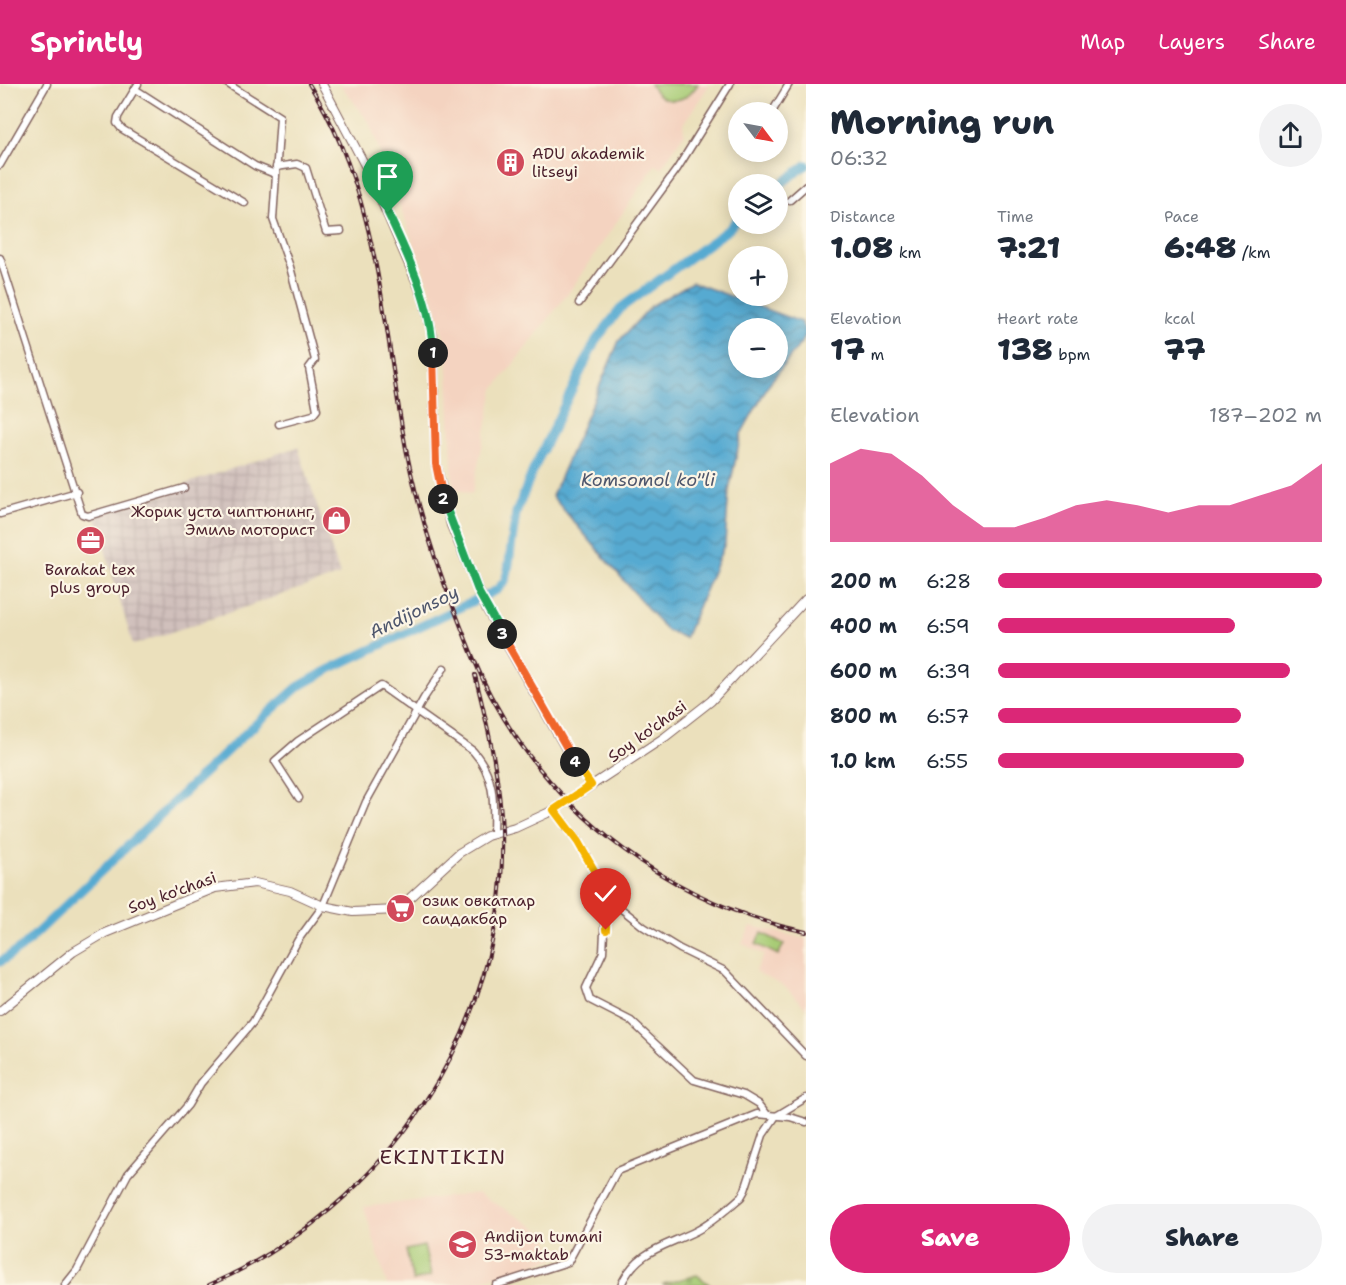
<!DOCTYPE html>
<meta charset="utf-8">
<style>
body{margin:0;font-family:"Shantell Sans",sans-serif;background:#f2f2f3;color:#1f2937;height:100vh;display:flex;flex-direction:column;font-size:22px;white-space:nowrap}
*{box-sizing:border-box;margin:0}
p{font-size:20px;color:#747a83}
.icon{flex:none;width:33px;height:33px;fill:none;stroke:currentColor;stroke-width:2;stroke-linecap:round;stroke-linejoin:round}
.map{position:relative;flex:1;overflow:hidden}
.panel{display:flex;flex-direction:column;background:#fff;width:540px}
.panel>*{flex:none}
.needle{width:39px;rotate:122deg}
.fabs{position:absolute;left:728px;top:18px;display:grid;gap:12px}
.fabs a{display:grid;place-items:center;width:60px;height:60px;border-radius:50%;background:#fff;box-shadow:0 3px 15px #0003;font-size:30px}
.pin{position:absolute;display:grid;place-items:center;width:51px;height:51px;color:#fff;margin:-62px -26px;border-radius:50% 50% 50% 0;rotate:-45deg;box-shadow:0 0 6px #0007}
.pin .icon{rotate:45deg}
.km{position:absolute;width:30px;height:30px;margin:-15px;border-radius:50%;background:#222;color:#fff;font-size:16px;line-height:30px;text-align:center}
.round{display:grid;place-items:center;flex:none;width:63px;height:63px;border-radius:32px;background:#f2f2f3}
.head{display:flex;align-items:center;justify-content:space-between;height:102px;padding:0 24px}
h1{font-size:33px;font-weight:800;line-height:45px}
.metrics{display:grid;grid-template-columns:repeat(3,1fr);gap:9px;height:102px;padding:6px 24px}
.metrics div{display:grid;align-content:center}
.metrics b{font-size:30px;font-weight:800}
.metrics small{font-size:16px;font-weight:400}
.metrics p{font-size:16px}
.chart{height:168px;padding:12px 24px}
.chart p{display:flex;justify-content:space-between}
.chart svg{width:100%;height:108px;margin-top:6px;fill:#db2777;opacity:.7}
.action{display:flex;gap:12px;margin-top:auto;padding:12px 24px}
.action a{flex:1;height:69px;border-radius:36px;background:#db2777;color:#fff;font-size:24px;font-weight:800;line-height:69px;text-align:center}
.action a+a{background:#f2f2f3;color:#1f2937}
ul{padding:0 24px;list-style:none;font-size:20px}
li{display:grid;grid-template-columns:96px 72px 1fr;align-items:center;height:45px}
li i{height:15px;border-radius:8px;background:#db2777}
header{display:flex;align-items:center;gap:36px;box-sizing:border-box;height:84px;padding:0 30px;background:#db2777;color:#fff}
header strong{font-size:28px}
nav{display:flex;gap:33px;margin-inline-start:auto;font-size:21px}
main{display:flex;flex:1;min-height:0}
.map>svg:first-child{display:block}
.built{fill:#f4d3c0}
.industrial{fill:url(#industrial-grid)}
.cemetery{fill:url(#cemetery-stones);stroke:#797650;stroke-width:1.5}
.pitch{fill:#a8cc76;stroke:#797650;stroke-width:1.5}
.water{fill:url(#water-waves);stroke:#50647e;stroke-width:1.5;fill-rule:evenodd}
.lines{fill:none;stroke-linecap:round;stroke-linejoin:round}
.river{stroke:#56aad1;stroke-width:9}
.minor-casing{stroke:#82635e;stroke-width:9}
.major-casing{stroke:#82635e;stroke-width:10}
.minor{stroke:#fff;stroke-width:6}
.major{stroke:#fff;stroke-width:8}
.rail-casing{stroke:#4a1f2b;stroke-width:4}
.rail{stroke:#fcf5e5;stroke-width:1.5;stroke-dasharray:4.5;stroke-linecap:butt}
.split-1-casing{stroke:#fff;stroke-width:12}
.split-2-casing{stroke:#fff;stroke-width:12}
.split-3-casing{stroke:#fff;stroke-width:12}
.split-4-casing{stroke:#fff;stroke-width:12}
.split-5-casing{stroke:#fff;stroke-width:12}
.split-6-casing{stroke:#fff;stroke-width:12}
.split-1{stroke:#22a559;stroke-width:8}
.split-2{stroke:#f0652b;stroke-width:8}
.split-3{stroke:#22a559;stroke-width:8}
.split-4{stroke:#f0652b;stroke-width:8}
.split-5{stroke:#f5b400;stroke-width:8}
.split-6{stroke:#f5b400;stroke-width:8}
.labels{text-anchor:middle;stroke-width:4.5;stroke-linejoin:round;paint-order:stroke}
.poi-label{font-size:16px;fill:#4a1f2b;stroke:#fcf5e5;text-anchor:start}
.street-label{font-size:16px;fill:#4a1f2b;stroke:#fcf5e5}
.water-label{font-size:18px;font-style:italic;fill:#4f576d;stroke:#fcf5e5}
.quarter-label{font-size:20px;letter-spacing:1.5px;fill:#4a1f2b;stroke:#fcf5e5}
</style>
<header>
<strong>Sprintly</strong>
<nav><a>Map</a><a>Layers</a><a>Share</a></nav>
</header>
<main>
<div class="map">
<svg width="806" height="1201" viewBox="0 0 806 1201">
<defs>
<pattern id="industrial-grid" width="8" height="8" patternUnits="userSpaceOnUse" patternTransform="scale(1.5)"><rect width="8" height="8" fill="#d0c0bc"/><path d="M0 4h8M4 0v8" fill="none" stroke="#b4a5a2"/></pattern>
<pattern id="cemetery-stones" width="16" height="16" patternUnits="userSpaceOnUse" patternTransform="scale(1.5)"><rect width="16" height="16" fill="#a8cc76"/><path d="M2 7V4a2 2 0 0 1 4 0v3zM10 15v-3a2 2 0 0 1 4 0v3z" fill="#92af66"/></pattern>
<pattern id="water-waves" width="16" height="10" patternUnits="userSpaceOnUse" patternTransform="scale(1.5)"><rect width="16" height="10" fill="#56aad1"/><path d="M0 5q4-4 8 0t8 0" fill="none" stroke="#498aaa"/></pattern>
</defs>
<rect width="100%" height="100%" fill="#fcf5e5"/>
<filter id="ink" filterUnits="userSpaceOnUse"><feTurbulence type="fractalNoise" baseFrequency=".0167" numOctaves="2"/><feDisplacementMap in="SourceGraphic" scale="12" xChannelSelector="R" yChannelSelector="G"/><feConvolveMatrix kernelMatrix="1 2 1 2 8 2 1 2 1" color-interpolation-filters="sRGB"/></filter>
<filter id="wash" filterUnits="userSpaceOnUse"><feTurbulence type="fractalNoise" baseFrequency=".008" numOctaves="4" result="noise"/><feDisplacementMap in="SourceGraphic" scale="24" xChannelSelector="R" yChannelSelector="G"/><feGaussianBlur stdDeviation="1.35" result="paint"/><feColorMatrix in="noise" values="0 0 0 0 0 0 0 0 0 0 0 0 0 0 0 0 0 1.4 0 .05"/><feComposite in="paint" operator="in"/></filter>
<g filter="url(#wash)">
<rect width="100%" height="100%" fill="#ebe0bc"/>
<g class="built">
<polygon points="340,0 710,0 683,40 684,50 661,84 655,81 570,207 494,305 472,410 453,404 447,265 431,206 369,38"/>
<polygon points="751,842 806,855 806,924 784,902 755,888 764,871 742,859"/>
<polygon points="478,1109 545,1149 556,1174 466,1201 387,1201 364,1123"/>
</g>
<polygon class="industrial" points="298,363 340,491 133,561 95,431 186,404 185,400"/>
<polygon class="cemetery" points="697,1191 710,1201 663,1201 663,1200"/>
<g class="pitch">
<path d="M 650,0 L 698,0 C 685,20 662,23 650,0 Z"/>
<polygon points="762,849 784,860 778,871 756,860"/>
<polygon points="424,1162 431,1192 413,1197 406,1166"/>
</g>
<path class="water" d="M 692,198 L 801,238 L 806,248 L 804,255 L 769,300 L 741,350 L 729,406 L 725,459 L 685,554 L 666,546 L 552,412 L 619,257 L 651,222 ZM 738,244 L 777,244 L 777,284 L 738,284 Z"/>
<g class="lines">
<g class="river">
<polyline points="777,103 806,81"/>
<polyline points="0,878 21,864 248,647 298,603 330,585 497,506 505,497 508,486 516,429 534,384 596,256 622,223 729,145 738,134"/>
</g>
</g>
</g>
<g filter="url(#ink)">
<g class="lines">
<defs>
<g id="minor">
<polyline points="138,0 118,33 117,39 122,45 245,119"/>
<polyline points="228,0 280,33 273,135 290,183 315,276 309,284 317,326 313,331 279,340"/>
<polyline points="135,5 255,82 275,90"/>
<polyline points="772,28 789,0"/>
<polyline points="747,70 748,68"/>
<polyline points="0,81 47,0"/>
<polyline points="276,83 297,80 306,84 326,148 341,147"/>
<polyline points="790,116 806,102"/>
<polyline points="0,174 82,430 88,432 184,404"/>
<polyline points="579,219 677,85 730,0"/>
<polyline points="0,430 77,408"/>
<path d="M 299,714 L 275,677 L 298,657 L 381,602 L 473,667 C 495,691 494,718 493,749"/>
<polyline points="554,726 578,758 614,819 644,843 680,865 725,887 806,972"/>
<polyline points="606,810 603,868 586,904 590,916 631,937 694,996 744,1011 759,1020 766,1029"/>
<polyline points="65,1201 77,1186 128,1090 188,1021 201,999 253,938 298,856 323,822 366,718 424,614 444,584"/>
<polyline points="496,1201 568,1178 617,1087 757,1030 790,1033 806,1038"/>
<path d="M 621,1201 C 637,1166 664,1163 696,1147 C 712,1139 727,1125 741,1113 L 745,1106 L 763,1051 L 776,1032 L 806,1014"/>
</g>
<g id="major">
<polyline points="322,0 370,91 423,213 433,253 436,380 451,441 486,524 565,663 591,701"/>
<polyline points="0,927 73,868 105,849 215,804 255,799 290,807 323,822 353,828 397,826 459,769 487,752 515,744 554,726 665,653 711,617 806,515"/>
</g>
</defs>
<use href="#minor" class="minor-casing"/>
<use href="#major" class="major-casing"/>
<use href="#minor" class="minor"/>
<use href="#major" class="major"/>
<defs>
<g id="rail">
<path d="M 309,0 C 375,103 382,225 402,343 C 413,408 431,469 456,530 C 467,558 477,586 491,612 C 557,734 672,819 806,848"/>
<path d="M 209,1201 C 387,1123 508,944 502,747 C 500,694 488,643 475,591"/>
</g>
</defs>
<use href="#rail" class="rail-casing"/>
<use href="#rail" class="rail"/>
</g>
</g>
<g class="lines" filter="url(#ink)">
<defs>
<path id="split-1" d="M 388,129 C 408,172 432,221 433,269"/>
<polyline id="split-2" points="433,269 436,380 443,415"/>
<polyline id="split-3" points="443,415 479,509 502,550"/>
<polyline id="split-4" points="502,550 575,678"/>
<polyline id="split-5" points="575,678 591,701 554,726 578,758 595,788"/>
<polyline id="split-6" points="595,788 606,810 606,846"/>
</defs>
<use href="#split-1" class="split-1-casing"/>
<use href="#split-2" class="split-2-casing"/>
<use href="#split-3" class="split-3-casing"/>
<use href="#split-4" class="split-4-casing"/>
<use href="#split-5" class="split-5-casing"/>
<use href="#split-6" class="split-6-casing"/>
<use href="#split-1" class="split-1"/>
<use href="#split-2" class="split-2"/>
<use href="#split-3" class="split-3"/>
<use href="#split-4" class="split-4"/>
<use href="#split-5" class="split-5"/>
<use href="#split-6" class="split-6"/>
</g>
<defs>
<symbol id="building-disc" viewBox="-11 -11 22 22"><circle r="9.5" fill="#d1495b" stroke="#fcf5e5"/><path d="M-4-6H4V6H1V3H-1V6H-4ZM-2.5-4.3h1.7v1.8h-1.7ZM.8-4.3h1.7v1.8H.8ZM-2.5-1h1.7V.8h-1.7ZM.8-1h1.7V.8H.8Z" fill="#fff"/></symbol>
<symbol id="shop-disc" viewBox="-11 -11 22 22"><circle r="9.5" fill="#d1495b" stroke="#fcf5e5"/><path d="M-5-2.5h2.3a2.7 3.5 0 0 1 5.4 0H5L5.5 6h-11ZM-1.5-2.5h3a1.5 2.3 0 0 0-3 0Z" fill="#fff"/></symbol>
<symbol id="office-disc" viewBox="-11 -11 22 22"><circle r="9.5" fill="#d1495b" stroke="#fcf5e5"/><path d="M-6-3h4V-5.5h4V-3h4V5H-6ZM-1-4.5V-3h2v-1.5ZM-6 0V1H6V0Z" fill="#fff"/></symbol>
<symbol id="supermarket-disc" viewBox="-11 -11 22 22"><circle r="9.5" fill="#d1495b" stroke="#fcf5e5"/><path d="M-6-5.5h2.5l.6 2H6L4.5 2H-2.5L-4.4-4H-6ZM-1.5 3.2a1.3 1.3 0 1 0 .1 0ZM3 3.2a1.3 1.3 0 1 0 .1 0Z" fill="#fff"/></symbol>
<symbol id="school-disc" viewBox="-11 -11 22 22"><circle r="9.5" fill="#d1495b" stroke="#fcf5e5"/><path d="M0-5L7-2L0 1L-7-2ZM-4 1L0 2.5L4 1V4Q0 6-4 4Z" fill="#fff"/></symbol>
</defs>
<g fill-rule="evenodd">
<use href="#building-disc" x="494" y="62" width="33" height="33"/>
<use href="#shop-disc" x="320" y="420" width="33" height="33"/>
<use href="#office-disc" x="74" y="440" width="33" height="33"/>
<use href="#supermarket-disc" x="384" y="808" width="33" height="33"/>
<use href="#school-disc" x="446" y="1144" width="33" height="33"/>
</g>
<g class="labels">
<g class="poi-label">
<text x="532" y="75">ADU akademik<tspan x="532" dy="18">litseyi</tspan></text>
<text x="315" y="433" text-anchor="end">Жорик уста чиптюнинг,<tspan x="315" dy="18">Эмиль моторист</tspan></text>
<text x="90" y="491" text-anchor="middle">Barakat tex<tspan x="90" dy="18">plus group</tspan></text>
<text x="422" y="822">озик овкатлар<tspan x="422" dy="18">саидакбар</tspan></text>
<text x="484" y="1158">Andijon tumani<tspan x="484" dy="18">53-maktab</tspan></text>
</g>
<g class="street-label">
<text transform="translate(647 647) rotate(-36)" y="6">Soy ko'chasi</text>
<text transform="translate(172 808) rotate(-20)" y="6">Soy ko'chasi</text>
</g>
<g class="water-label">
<text x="648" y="402">Komsomol ko"li</text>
<text transform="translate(414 528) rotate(-26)" y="6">Andijonsoy</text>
</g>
<g class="quarter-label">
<text x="443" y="1080">EKINTIKIN</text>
</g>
</g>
</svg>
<div class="fabs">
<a><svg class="needle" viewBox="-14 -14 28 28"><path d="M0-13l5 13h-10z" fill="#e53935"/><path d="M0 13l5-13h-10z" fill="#747a83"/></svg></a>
<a><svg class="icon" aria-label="layers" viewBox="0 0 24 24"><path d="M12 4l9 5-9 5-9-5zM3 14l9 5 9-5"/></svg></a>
<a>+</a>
<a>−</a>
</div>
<div class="pin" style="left:388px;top:129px;background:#1e9e55"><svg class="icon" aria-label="arrive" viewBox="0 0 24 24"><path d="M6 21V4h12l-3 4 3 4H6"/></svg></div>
<div class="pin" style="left:606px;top:846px;background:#d93025"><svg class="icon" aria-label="check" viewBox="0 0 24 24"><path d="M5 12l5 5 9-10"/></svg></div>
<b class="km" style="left:433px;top:269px">1</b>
<b class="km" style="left:443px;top:415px">2</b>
<b class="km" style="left:502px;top:550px">3</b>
<b class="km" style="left:575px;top:678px">4</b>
</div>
<section class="panel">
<div class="head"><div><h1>Morning run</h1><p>06:32</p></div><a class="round"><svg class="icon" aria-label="share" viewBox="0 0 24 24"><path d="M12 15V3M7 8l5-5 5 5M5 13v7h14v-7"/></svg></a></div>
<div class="metrics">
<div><p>Distance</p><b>1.08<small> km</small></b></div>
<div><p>Time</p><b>7:21</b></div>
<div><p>Pace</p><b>6:48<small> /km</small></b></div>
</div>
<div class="metrics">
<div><p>Elevation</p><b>17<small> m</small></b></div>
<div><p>Heart rate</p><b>138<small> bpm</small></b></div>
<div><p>kcal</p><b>77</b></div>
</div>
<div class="chart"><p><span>Elevation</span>187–202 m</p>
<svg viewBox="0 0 160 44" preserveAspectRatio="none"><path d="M0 44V12L10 6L20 8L30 17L40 29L50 38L60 38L70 34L80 29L90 27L100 29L110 32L120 29L130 29L140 25L150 21L160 12V44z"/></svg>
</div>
<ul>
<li><b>200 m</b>6:28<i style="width:100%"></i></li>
<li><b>400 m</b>6:59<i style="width:73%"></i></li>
<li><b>600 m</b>6:39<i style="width:90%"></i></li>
<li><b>800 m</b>6:57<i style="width:75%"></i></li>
<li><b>1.0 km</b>6:55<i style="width:76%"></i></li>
</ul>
<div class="action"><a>Save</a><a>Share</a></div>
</section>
</main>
